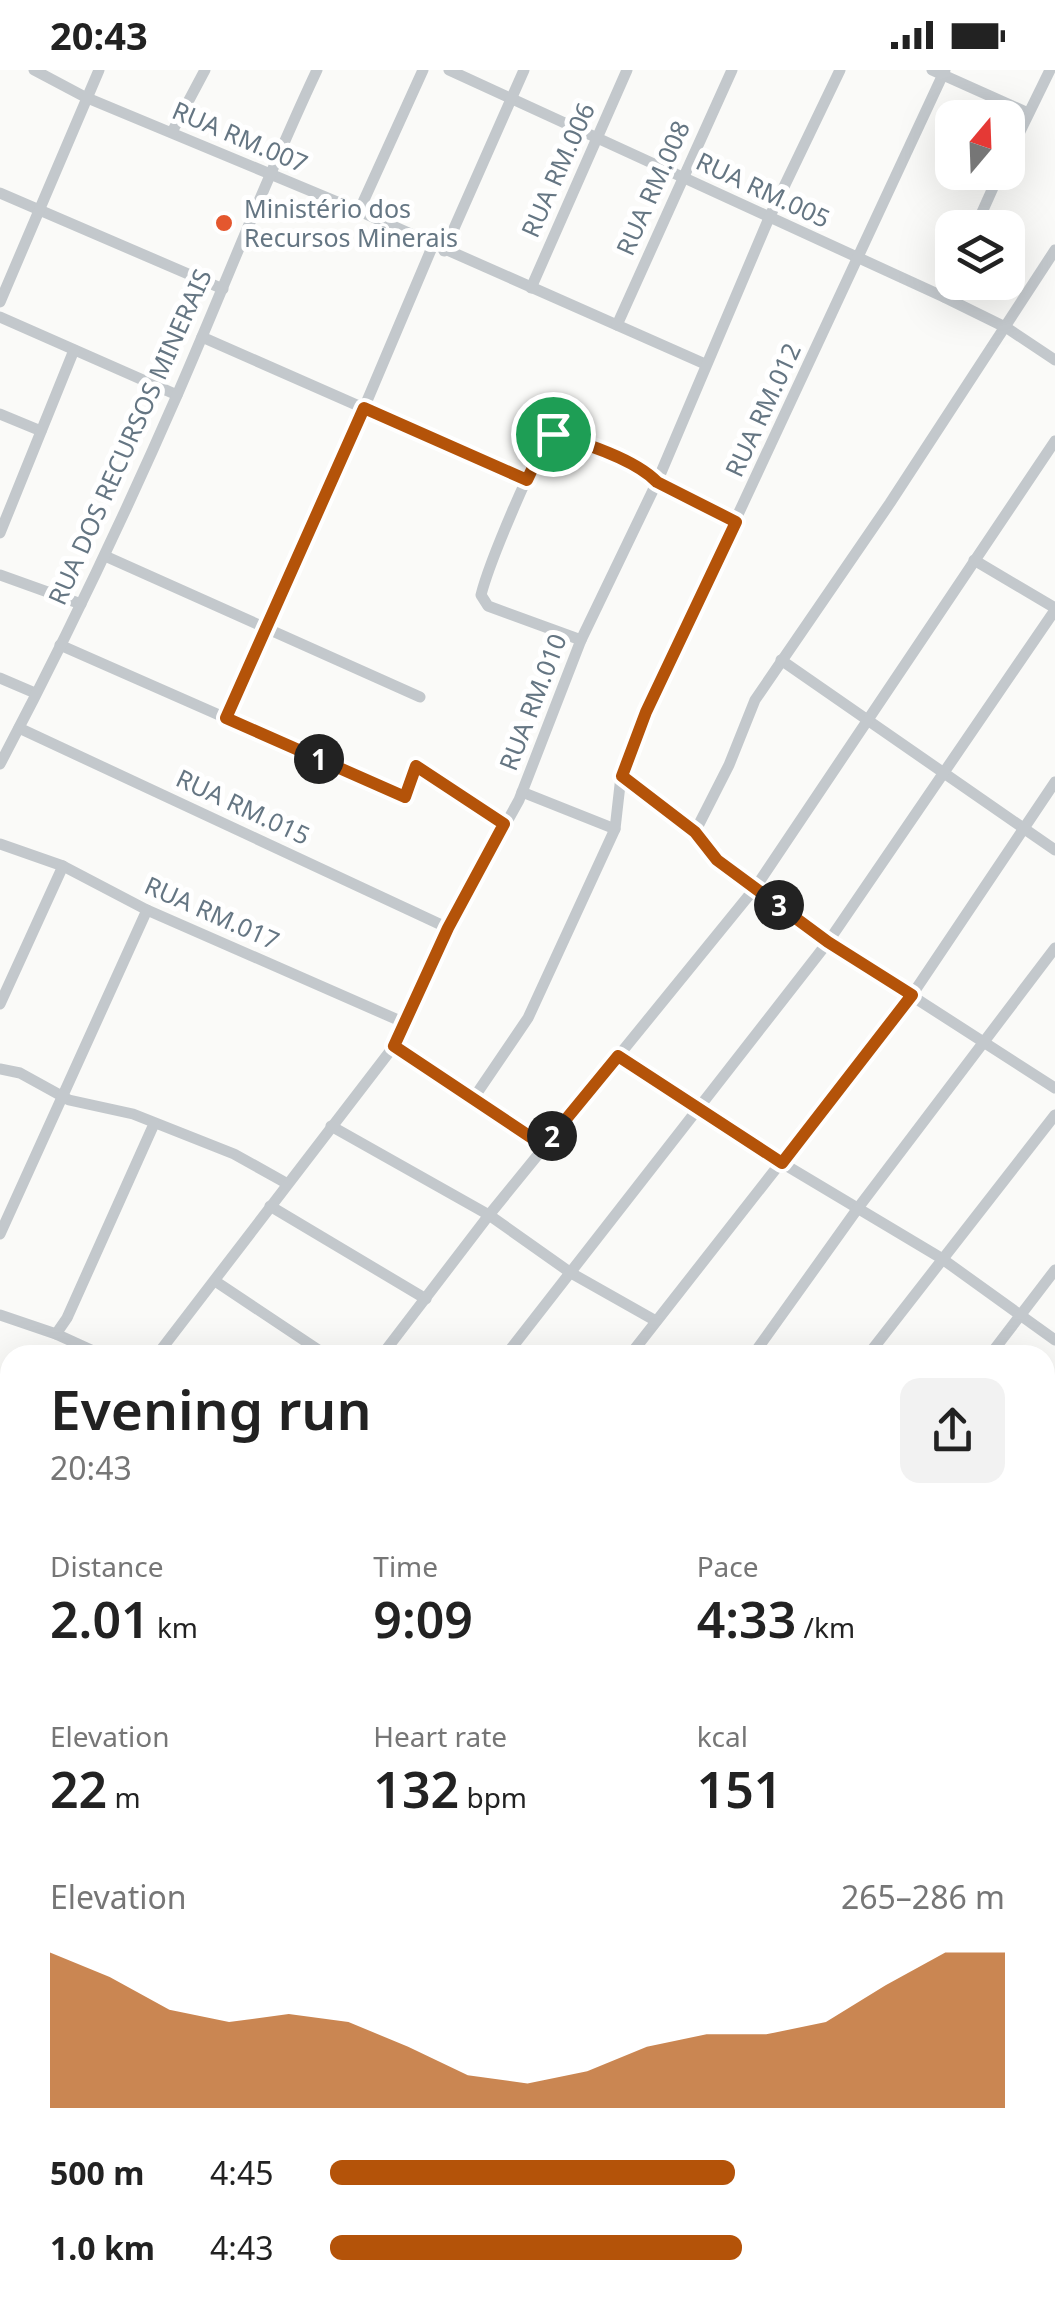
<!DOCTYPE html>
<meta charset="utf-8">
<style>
body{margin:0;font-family:"Noto Sans",sans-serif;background:#f2f2f2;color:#222;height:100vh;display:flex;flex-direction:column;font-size:38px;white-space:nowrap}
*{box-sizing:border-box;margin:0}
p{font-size:32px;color:#767676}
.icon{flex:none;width:55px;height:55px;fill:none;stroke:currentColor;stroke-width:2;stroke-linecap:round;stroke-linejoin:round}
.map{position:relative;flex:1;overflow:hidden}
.drawer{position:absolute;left:0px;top:1275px;width:1055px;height:960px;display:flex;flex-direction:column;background:#fff;border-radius:30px 30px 0 0;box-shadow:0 10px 40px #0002}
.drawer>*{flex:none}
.needle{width:65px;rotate:19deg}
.buttons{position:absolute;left:935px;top:30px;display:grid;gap:20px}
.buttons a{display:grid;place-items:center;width:90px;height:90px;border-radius:20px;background:#fff;box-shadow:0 10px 40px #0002;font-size:50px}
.pin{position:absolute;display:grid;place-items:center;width:85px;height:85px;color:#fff;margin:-42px;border:5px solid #fff;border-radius:50%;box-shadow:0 2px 10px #0007}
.km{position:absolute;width:50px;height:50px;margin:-25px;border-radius:50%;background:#222;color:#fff;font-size:28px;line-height:50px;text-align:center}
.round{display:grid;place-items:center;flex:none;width:105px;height:105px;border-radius:20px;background:#f2f2f2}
.summary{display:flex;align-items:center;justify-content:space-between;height:170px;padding:0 50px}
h1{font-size:55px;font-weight:600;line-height:75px}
.metrics{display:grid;grid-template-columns:repeat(3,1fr);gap:15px;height:170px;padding:10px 50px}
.metrics div{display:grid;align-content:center}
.metrics b{font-size:50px;font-weight:600}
.metrics small{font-size:28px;font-weight:400}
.metrics p{font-size:28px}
.chart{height:280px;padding:20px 50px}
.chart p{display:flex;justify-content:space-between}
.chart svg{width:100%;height:180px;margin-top:10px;fill:#b45309;opacity:.7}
ul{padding:0 50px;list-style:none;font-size:32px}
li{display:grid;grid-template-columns:160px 120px 1fr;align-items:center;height:75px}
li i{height:25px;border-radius:12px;background:#b45309}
.status{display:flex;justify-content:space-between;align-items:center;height:70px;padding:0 50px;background:#fff;direction:ltr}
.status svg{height:28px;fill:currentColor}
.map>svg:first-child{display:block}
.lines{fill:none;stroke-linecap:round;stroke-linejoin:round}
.minor{stroke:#c3c8cc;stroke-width:11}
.route-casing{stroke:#fff;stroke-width:20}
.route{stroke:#b45309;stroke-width:12}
.poi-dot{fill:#e4572e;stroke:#fff;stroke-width:4}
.labels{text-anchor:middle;stroke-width:10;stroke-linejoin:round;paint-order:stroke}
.street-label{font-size:25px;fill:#657683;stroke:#fff}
.poi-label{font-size:25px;fill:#657683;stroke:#fff;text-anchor:start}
</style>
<div class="status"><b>20:43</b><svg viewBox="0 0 49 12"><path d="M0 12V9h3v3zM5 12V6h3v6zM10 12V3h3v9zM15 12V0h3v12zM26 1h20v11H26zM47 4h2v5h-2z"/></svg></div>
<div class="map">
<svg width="1055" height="2235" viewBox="0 0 1055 2235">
<rect width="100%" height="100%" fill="#fafaf8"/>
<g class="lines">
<g class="minor">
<polyline points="34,0 85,27 359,141 705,294"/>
<polyline points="449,0 944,227 1007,258 1055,290"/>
<polyline points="932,0 1028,43"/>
<polyline points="172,62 205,0"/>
<polyline points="1008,86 1050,0"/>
<polyline points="0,123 223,219"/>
<polyline points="359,141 423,0"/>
<polyline points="975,158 1000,102"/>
<polyline points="444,181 524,0"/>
<polyline points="531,218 627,0"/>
<polyline points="944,227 952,208"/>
<polyline points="0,232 99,0"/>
<polyline points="0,247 177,325"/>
<polyline points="617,255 732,0"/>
<polyline points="202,267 527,410"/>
<polyline points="0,344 41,361"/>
<polyline points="0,463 74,280"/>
<polyline points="105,486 420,627"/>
<polyline points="974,490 1055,538"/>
<polyline points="0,505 81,534"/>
<path d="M 581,570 L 488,536 L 481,525 C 488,497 535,380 553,364 C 584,373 635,389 657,412 L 736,452"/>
<polyline points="60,575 405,727 416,696 504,754"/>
<polyline points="781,590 1055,780"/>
<polyline points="0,608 35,623"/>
<polyline points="226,648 364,338 433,175"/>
<polyline points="19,658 448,858"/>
<path d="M 0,694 C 64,573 123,449 178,323 C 225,215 267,106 317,0"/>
<polyline points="621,706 695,762 717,790 828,872 1055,1018"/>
<polyline points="522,722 615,759"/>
<polyline points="695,762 729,695 755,630 890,433 1055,180"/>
<polyline points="0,774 63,796 147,840 405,953"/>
<polyline points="0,934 63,796"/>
<polyline points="394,976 544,1076"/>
<polyline points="617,986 782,1093 941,1188 1055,1270"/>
<polyline points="0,999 20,1003 69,1030 133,1044 234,1084 286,1113"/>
<polyline points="473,1029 528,948 615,759 621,706 646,642 945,0"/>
<polyline points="331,1056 489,1145 571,1203 656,1251"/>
<polyline points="270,1136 426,1229"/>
<polyline points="0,1164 147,840"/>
<polyline points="215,1211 326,1285"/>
<polyline points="0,1245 56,1264 102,1285"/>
<polyline points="56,1264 67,1248 154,1054"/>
<polyline points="157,1285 394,976 448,858 519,730 581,570 657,412 769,148 840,0"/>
<polyline points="382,1285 489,1145 755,818 1055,371"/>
<polyline points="506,1285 828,872 1055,540"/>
<polyline points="630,1285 912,925 1055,712"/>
<polyline points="753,1285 858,1138 1055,878"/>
<polyline points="868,1285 1055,1045"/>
<polyline points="990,1285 1055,1200"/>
<polyline points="0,1343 10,1349"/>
<polyline points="1045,1368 1055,1355"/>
<polyline points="0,1453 10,1461"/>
<polyline points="0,1484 10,1470"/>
<polyline points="1045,1530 1055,1517"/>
<polyline points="0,1548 10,1555"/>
<polyline points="0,1661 10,1667"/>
<polyline points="1045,1684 1055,1671"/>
<polyline points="1045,1757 1055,1764"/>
<polyline points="0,1786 10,1772"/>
<polyline points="0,1835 10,1839"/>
<polyline points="1045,1844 1055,1831"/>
<polyline points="0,1991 7,1979 10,1981"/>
<polyline points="1045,2026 1055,2032"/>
<polyline points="1045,2122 1055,2107"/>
<polyline points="0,2130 10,2136"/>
<polyline points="187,2225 204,2235"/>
<polyline points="403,2225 422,2235"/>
<polyline points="606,2225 620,2235"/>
<polyline points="767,2225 782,2235"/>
<polyline points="58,2235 62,2225"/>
<polyline points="269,2235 274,2225"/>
<polyline points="522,2235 527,2225"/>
<polyline points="986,2235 991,2225"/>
</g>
</g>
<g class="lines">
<defs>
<path id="route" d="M 364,338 L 527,410 L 546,370 L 553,364 C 584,373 635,389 657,412 L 736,452 L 646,642 L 622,706 L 695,762 L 717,790 L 828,872 L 912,925 L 782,1093 L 618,986 L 544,1076 L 394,976 L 448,858 L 504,754 L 416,696 L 405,727 L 226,648 Z"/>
</defs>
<use href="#route" class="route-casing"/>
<use href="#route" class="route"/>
</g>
<circle class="poi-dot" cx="224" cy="153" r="10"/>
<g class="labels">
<g class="street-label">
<text transform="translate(240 67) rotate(23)" y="9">RUA RM.007</text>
<text transform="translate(558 100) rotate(-66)" y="9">RUA RM.006</text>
<text transform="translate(653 118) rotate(-66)" y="9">RUA RM.008</text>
<text transform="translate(763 120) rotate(25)" y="9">RUA RM.005</text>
<text transform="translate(763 340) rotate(-65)" y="9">RUA RM.012</text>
<text transform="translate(130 367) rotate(-66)" y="9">RUA DOS RECURSOS MINERAIS</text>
<text transform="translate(533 632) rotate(-69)" y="9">RUA RM.010</text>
<text transform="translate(243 737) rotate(25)" y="9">RUA RM.015</text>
<text transform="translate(212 843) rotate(24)" y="9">RUA RM.017</text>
</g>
<g class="poi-label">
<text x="244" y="148">Ministério dos<tspan x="244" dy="29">Recursos Minerais</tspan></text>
</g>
</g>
</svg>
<div class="buttons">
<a><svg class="needle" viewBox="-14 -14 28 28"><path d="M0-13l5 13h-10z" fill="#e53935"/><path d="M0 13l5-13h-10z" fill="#767676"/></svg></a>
<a><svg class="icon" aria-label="layers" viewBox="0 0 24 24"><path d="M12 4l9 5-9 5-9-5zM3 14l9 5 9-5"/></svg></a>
</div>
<div class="pin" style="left:553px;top:364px;background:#1e9e55"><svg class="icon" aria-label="arrive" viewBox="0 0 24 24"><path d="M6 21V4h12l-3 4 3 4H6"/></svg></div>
<b class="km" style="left:319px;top:689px">1</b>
<b class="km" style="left:552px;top:1066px">2</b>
<b class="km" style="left:779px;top:835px">3</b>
<section class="drawer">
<div class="summary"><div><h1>Evening run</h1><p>20:43</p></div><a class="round"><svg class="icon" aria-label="share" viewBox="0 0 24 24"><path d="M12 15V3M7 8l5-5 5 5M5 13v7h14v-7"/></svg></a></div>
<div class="metrics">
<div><p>Distance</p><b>2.01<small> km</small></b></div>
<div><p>Time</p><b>9:09</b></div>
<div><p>Pace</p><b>4:33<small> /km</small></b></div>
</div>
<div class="metrics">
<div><p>Elevation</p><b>22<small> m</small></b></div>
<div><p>Heart rate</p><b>132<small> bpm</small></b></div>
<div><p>kcal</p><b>151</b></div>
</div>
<div class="chart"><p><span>Elevation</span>265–286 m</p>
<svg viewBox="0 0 160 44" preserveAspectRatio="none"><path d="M0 44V6L10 12L20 20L30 23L40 21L50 23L60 29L70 36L80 38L90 35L100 29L110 26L120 26L130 23L140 14L150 6L160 6V44z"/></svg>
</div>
<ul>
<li><b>500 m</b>4:45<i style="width:60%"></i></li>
<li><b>1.0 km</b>4:43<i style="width:61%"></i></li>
</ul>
</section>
</div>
